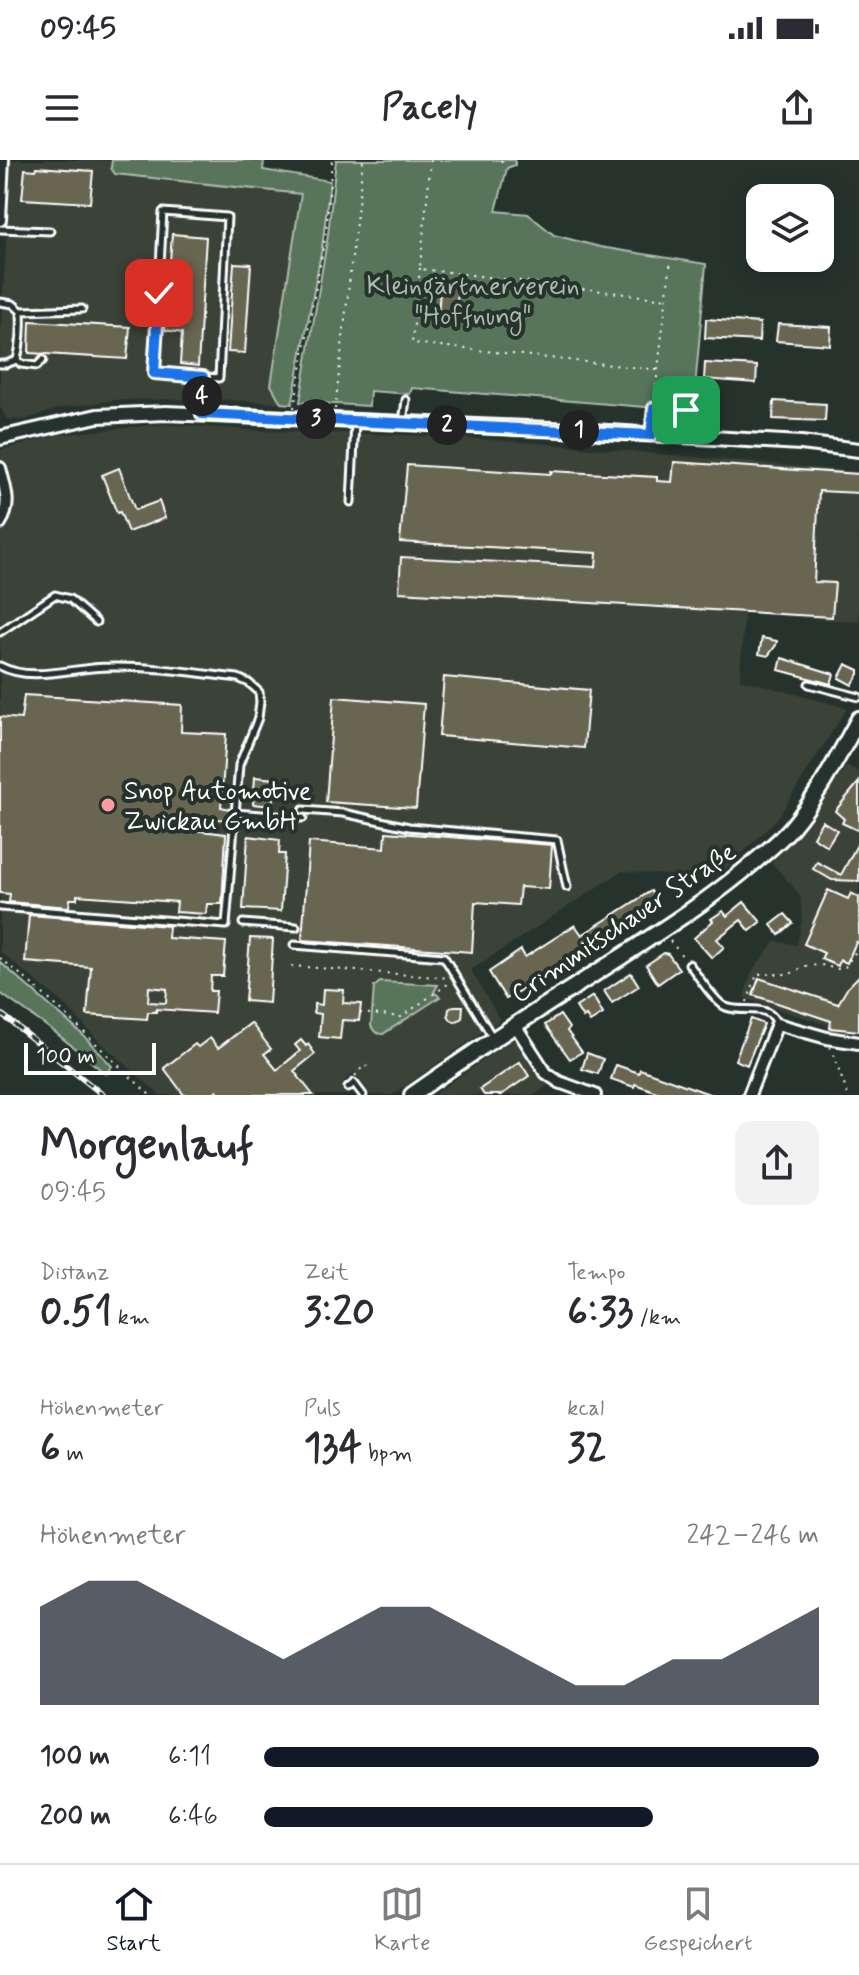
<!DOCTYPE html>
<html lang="de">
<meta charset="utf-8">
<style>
body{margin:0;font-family:Mynerve,sans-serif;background:#f2f2f3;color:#2b2b33;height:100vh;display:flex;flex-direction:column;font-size:30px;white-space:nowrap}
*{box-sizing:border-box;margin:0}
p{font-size:26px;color:#7c7c81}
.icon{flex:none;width:44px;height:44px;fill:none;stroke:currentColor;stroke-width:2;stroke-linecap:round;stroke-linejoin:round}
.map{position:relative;height:935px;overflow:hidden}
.drawer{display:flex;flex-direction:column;background:#fff;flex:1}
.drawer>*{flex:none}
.tools{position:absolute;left:746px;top:24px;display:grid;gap:16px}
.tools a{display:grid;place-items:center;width:88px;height:88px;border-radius:16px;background:#fff;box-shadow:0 4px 20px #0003;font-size:40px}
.scale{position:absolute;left:24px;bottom:20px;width:132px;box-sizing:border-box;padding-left:8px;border:4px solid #fff;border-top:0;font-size:22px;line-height:28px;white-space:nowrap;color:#fff;-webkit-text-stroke:6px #26332d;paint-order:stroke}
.pin{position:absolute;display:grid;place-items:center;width:68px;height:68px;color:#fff;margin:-34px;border-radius:16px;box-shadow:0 4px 12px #0006}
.km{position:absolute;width:40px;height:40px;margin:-20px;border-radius:50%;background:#222;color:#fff;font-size:22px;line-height:40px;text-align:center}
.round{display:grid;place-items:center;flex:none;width:84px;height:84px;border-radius:16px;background:#f2f2f3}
.summary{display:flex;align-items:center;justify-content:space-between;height:136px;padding:0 40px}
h1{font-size:44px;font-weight:700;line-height:60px}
.figures{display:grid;grid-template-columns:repeat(3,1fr);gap:12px;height:136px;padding:8px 40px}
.figures div{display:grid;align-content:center}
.figures b{font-size:40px;font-weight:700}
.figures small{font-size:22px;font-weight:400}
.figures p{font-size:22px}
.chart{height:224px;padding:16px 40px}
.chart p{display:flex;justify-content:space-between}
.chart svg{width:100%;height:144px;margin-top:8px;fill:#111827;opacity:.7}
ul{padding:0 40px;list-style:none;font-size:26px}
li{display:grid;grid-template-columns:128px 96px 1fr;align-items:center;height:60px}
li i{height:20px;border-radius:10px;background:#111827}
.status{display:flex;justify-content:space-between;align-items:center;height:56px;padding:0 40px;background:#fff;direction:ltr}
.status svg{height:22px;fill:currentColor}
header{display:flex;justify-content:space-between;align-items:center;height:104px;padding:0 40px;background:#fff;font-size:36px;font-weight:700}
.tab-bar{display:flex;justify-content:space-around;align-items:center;height:112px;border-top:2px solid #e1e1e2;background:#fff;font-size:22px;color:#7c7c81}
.tab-bar a{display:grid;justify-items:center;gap:4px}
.tab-bar .active{color:#111827}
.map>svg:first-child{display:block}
.built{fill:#3a4238}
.green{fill:#58755c;stroke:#acbaae;stroke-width:2}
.building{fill:#676651;stroke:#fff;stroke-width:2;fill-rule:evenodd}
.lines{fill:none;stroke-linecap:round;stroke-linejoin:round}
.service-casing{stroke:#fff;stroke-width:11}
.minor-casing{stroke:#fff;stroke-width:16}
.tertiary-casing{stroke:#fff;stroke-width:18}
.secondary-casing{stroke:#fff;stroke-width:20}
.path{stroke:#fff;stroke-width:2;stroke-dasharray:2 6;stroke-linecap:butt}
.service{stroke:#26332d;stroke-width:5}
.minor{stroke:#26332d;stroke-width:10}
.tertiary{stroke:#26332d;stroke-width:12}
.secondary{stroke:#26332d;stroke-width:14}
.rail-casing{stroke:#fff;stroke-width:6}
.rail{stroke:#26332d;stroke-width:3;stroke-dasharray:9;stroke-linecap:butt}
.route-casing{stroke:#fff;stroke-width:16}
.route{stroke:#1a73e8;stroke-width:10}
.poi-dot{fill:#ff9aa2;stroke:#26332d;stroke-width:3}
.labels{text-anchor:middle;stroke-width:8;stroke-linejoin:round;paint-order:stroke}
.park-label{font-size:26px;fill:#acbaae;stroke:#26332d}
.poi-label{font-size:26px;fill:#fff;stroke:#26332d;text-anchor:start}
.street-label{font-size:26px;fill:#fff;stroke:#26332d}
</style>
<div class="status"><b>09:45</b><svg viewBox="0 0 49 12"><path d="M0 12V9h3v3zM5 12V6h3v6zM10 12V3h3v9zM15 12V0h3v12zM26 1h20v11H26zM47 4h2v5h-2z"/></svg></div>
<header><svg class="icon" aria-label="menu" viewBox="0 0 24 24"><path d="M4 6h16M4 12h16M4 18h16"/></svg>Pacely<svg class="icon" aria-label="share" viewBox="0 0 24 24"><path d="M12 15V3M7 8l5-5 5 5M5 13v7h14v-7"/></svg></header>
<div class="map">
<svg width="859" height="935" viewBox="0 0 859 935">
<rect width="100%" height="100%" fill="#26332d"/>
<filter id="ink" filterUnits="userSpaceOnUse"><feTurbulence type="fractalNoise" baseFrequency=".0125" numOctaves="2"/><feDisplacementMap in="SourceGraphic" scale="16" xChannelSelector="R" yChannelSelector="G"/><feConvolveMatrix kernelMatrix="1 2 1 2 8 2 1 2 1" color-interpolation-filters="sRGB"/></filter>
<g filter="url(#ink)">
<g class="built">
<polygon points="11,0 112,0 111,8 115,14 301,34 271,225 281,243 212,239 115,240 61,248 23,260 7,259 0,247 0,183"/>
<polygon points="161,264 265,271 436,276 561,285 859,312 859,462 744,453 740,519 847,548 777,659 725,710 708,719 622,711 471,810 500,860 392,935 371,935 354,913 344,921 350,932 347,935 160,935 99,881 60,840 0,792 0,290 57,275"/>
<polygon points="847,606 859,612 859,711 854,720 859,722 859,872 828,870 827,865 744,838 751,813 775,781 797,785 802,758 800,735 772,703 807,663"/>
<polygon points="514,879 538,913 552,922 535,935 433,935"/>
</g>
<g class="green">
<polygon points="112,0 264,0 263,10 330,21 322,88 292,244 281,243 271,225 301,34 115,14 111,8"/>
<polygon points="336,0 515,0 515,5 507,8 496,51 528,54 554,75 600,87 706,104 693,251 412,228 410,234 370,231 369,246 300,242 328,75"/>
<polygon points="0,802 83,875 112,906 106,914 56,873 0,833"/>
<path d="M 380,822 L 438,825 L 434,832 L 440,837 L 383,874 C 377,874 374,872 371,866 L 374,827 Z"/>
</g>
<g class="building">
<polygon points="37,7 93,11 90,43 22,39 25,9 36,10"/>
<polygon points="172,74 206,77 198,206 180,204 182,173 165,170"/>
<polygon points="234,103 251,104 245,193 228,192"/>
<polygon points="444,121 459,123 456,148 450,147 449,157 438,156 440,130 443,131"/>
<polygon points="706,159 760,163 759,181 705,178"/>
<polygon points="30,161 130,167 127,199 29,193"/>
<polygon points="778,164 831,167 830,185 776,181"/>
<polygon points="705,203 757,206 756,223 704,219"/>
<polygon points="774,241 826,244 825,261 773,259"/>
<polygon points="674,302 859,314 859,333 819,331 814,422 835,423 832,457 399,432 401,397 596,407 597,393 400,382 407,305 551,314 551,311 657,317 657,321 672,322"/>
<polygon points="119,308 135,350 159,341 165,358 128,372 120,352 117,353 102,315"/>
<polygon points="762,478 777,481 776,485 768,496 759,494"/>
<polygon points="782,498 834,514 831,524 779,510"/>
<polygon points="846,504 859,510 859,514 852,525 839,518"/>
<polygon points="444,517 589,530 584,588 439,576"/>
<polygon points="24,535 182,545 181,572 226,574 221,647 230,649 228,660 194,657 193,670 226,674 222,744 207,744 206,754 176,752 177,742 77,735 77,739 70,739 69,747 9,742 10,734 0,733 0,557 21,559"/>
<polygon points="334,537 424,544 416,648 326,642"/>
<polygon points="255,617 275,619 272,646 253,644"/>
<polygon points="859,622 859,671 842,663 844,659 835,651"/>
<polygon points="822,661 837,670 827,686 813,677"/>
<polygon points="386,672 552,685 549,729 520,727 518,745 475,742 472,792 302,780 309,682 385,688"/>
<polygon points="248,676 280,680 279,694 285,694 281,751 243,749"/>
<polygon points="859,681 859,721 832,720 813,709 817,702 841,715"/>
<polygon points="828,730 848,739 851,733 859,737 859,783 856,782 847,803 840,800 838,806 821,799 824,793 804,784"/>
<polygon points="651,731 660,745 591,789 589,787 506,839 489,812 521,790 525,797 575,765 582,775"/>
<polygon points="744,742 761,762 750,771 741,760 717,779 724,787 712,798 694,778 713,761 711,759 723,751 727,756"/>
<polygon points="785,754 793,763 779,775 771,765"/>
<path d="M 29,755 L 169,766 L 168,778 L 226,782 L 223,816 L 211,816 L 210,831 L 216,831 L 214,853 L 156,849 L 156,852 L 148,852 L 147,859 L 87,855 L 91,807 L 25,802 ZM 149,827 L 167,829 L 166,843 L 148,842 Z"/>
<polygon points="250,778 273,779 269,843 245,841"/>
<polygon points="664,793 668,794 679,809 658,824 646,805"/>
<polygon points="631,813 639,826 612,843 604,831"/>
<polygon points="859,816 859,871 830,868 831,861 753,835 759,818 838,844 848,827"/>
<polygon points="323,829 344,830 343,843 361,844 359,861 342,860 340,879 319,877 321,854 313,853 314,849 314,844 322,845"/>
<polygon points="593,836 603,854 590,862 586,856 583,858 576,847"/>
<polygon points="454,846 463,846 462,858 455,862 451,860 448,855 449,849"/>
<polygon points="560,855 569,868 567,871 582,892 570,899 545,865"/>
<polygon points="751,859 764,864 747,905 735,900"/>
<polygon points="251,863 271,889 264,894 277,910 300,891 295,885 301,880 306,886 308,884 315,894 294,911 313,935 221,935 217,930 211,935 184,935 164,908 195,884 198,887 210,878 218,888"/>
<polygon points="587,893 603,899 598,914 582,909"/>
<polygon points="520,902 529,916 501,935 484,935 480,929"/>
<polygon points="616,905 639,913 640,909 712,935 665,935 635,924 634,927 611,919"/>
</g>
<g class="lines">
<defs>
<g id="service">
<polygon points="163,52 227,57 219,218 154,213"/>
<polyline points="0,69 50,71"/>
<path d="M 0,142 L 13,144 L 21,151 C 22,168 21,183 17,200 L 6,204 L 0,204"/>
<polyline points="21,151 82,149"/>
<polyline points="17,200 21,204 37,206 43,200"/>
<polyline points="202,253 203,217"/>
<polyline points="403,262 406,240"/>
<polyline points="651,274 654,248 686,250"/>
<polyline points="351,342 355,262"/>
<polyline points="0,472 55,435 70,439 96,462"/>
<path d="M 0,506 C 32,523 74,507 109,507 C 152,506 196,513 238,518 L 249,523 L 259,532 L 260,542 L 258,558 L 239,605 L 226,765 L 0,747"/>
<polyline points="809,524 859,537"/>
<polyline points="303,650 343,653 409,667 557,680 567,727"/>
<polyline points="235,653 303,658"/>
<polyline points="243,763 296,767"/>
<polyline points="294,785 444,797 493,878"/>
<path d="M 689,804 C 697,814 715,843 726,847 C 745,854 767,842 777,863"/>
<polyline points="348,928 354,923 363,935"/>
</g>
<g id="minor">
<polyline points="0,60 3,0"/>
<path d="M 0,308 C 5,328 12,345 0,363"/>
<polyline points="515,865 546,913 559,922 595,935"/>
<polyline points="749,935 777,864 827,878 859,883"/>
</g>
<polyline id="tertiary" points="0,278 97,256 166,253 574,270 801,283 859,290"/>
<path id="secondary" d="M 412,935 C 480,887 550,842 621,797 C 662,770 703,744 741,713 C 758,699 777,684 791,668 C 819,635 838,596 859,559"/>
</defs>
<use href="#service" class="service-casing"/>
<use href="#minor" class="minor-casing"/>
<use href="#tertiary" class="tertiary-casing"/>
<use href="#secondary" class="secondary-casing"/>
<g class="path">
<polyline points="431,0 420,107 422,109 667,139"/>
<polyline points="501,0 505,5"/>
<polyline points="420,108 412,183 658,210"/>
<polyline points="654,242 671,100"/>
<polyline points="294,248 326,72 332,0"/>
<polyline points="335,249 363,0"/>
<polyline points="670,781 684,798"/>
<path d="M 0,798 C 54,840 100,889 150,935"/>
<polyline points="291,806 450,818"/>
<polyline points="747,842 757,814 790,814 806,806 821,805 837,809 845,807 859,787"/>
<polyline points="360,853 401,857 448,824"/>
<polyline points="830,887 848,935"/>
<polyline points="355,916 364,905 368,907"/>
</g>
<use href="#service" class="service"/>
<use href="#minor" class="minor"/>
<use href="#tertiary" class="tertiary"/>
<use href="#secondary" class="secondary"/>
<defs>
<polyline id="rail" points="0,853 103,935"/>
</defs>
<use href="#rail" class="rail-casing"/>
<use href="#rail" class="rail"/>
</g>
</g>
<g class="lines" filter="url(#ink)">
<defs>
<polyline id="route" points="159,133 154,213 203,217 202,254 651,275 654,248 686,250"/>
</defs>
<use href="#route" class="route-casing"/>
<use href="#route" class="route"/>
</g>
<circle class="poi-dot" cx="108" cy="645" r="8"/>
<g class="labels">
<g class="park-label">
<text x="473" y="134">Kleingärtnerverein<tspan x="473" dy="30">"Hoffnung"</tspan></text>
</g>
<g class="poi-label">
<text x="124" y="639">Snop Automotive<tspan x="124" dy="30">Zwickau GmbH</tspan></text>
</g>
<g class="street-label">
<text transform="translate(623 762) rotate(-34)" y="9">Crimmitschauer Straße</text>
</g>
</g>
</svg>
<div class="tools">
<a><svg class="icon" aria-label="layers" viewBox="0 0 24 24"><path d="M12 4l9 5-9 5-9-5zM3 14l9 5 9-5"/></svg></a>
</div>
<div class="scale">100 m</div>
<div class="pin" style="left:686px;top:250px;background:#1e9e55"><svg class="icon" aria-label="arrive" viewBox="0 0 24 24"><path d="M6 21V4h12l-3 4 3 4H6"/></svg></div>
<div class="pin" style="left:159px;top:133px;background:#d93025"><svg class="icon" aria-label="check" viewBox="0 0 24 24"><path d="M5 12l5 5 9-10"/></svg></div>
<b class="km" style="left:579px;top:270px">1</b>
<b class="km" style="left:447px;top:265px">2</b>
<b class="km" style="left:316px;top:259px">3</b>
<b class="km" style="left:202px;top:236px">4</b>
</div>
<section class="drawer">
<div class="summary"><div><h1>Morgenlauf</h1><p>09:45</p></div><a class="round"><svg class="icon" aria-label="share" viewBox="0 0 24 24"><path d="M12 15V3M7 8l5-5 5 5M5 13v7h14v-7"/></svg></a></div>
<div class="figures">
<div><p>Distanz</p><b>0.51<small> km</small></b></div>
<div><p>Zeit</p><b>3:20</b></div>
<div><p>Tempo</p><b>6:33<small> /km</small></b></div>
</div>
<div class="figures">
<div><p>Höhenmeter</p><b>6<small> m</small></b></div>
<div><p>Puls</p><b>134<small> bpm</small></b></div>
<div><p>kcal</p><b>32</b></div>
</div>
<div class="chart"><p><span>Höhenmeter</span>242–246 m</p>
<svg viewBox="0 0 160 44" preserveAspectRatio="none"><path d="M0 44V14L10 6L20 6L30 14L40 22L50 30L60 22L70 14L80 14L90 22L100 30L110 38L120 38L130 30L140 30L150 22L160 14V44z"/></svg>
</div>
<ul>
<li><b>100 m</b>6:11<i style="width:100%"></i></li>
<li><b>200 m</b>6:46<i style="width:70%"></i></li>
</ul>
</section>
<nav class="tab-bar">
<a class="active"><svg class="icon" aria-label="home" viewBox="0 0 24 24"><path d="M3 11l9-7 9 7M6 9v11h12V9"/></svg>Start</a>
<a><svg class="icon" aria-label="map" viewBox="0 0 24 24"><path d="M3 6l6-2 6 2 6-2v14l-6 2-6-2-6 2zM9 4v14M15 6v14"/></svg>Karte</a>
<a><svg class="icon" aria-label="saved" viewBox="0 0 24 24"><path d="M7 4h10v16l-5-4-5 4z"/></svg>Gespeichert</a>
</nav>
